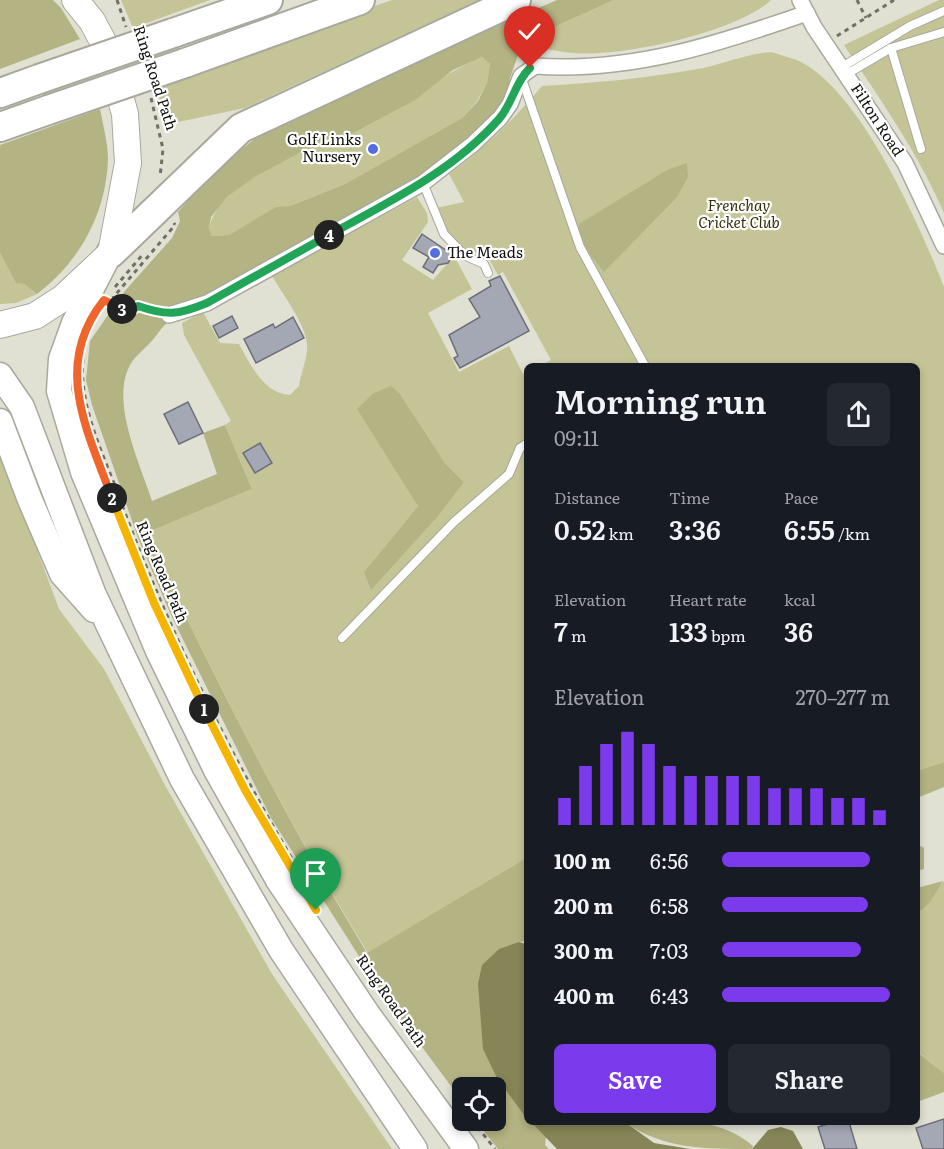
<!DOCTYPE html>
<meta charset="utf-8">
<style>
body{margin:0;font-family:Literata,serif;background:#242831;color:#f1f3f6;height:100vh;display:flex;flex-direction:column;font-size:22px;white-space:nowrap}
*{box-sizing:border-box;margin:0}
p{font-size:20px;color:#9ea1a6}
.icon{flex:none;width:33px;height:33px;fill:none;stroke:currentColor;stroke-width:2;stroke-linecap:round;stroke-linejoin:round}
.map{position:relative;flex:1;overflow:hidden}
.drawer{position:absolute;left:524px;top:363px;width:396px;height:762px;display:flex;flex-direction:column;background:#171b24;border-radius:9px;box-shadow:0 3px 9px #0003}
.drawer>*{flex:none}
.controls{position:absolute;left:452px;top:1077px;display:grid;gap:12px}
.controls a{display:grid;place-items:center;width:54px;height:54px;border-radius:9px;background:#171b24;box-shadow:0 3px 9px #0003;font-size:30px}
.pin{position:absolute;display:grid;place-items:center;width:51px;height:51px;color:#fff;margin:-62px -26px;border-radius:50% 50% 50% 0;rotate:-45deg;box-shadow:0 0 6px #0007}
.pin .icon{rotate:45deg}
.km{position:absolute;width:30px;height:30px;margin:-15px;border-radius:50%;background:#222;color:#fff;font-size:16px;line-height:30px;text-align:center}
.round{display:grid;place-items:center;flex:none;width:63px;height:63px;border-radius:9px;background:#242831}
.overview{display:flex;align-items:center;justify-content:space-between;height:102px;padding:0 30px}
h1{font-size:33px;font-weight:600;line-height:45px}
.stats{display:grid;grid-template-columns:repeat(3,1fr);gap:9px;height:102px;padding:6px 30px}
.stats div{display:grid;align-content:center}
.stats b{font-size:26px;font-weight:600}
.stats small{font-size:16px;font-weight:400}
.stats p{font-size:16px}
.chart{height:168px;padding:12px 30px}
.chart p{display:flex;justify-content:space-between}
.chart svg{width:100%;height:108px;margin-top:6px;stroke:#7c3aed;stroke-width:6}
.cta{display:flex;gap:12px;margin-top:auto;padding:12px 30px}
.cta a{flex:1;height:69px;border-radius:9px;background:#7c3aed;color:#fff;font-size:24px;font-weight:600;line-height:69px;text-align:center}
.cta a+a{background:#242831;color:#f1f3f6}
ul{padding:0 30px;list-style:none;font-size:20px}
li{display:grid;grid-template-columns:96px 72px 1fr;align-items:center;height:45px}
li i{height:15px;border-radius:8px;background:#7c3aed}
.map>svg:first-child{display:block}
.green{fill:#c5c496;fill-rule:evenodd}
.forest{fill:#b4b383;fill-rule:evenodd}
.water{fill:#868557}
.building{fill:#a4a8b4;stroke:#6c6f7a;stroke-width:1.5}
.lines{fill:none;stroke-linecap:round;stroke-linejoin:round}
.service-casing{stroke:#a8a89c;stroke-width:10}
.minor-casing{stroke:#a8a89c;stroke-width:18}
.primary-casing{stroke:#a8a89c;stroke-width:27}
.trunk-casing{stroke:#a8a89c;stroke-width:28}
.motorway-casing{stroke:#a8a89c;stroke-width:32}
.path{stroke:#707068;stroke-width:3;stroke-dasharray:4.5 4.5;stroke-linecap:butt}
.service{stroke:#fff;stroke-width:8}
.minor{stroke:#fff;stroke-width:15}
.primary{stroke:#fff;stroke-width:24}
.trunk{stroke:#fff;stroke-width:26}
.motorway{stroke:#fff;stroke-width:28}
.motorway-bridge-casing{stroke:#a8a89c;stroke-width:32;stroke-linecap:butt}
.motorway-bridge{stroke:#fff;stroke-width:28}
.split-1-casing{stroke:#fff;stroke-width:12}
.split-2-casing{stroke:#fff;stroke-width:12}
.split-3-casing{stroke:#fff;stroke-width:12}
.split-4-casing{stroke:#fff;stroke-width:12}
.split-5-casing{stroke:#fff;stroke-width:12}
.split-1{stroke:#f5b400;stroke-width:8}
.split-2{stroke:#f5b400;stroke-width:8}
.split-3{stroke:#f0652b;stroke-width:8}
.split-4{stroke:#22a559;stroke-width:8}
.split-5{stroke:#22a559;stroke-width:8}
.poi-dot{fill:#536de2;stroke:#fff;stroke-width:2}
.labels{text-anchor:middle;stroke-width:4.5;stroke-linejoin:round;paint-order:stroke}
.street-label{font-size:15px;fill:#11110d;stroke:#fff}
.poi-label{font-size:15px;fill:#11110d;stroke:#fff;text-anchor:end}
.park-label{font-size:15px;font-style:italic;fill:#34320b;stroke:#fff}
</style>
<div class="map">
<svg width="944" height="1149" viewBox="0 0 944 1149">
<rect width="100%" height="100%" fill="#e0e0d3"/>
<g class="green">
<polygon points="121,0 210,0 133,28"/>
<polygon points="392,0 479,0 245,108 178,122 160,111 152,89 224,60"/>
<path d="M 614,0 L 771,0 C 738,32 619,58 573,53 C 561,52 549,49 537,47 L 532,37 Z"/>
<path d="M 939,0 L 944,0 L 944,213 C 918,153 880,99 844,45 Z"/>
<path d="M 771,52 C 779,55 789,57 797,60 C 860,88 920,226 944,287 L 944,762 L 917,771 L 916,366 L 540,366 L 551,360 L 503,272 L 498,275 L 486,254 L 462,251 L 454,244 L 436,208 L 464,202 L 449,174 C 485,148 513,120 542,86 C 596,83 650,78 703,68 C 726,63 746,54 771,52 Z"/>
<path d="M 482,57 L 490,64 L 487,83 L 477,101 L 462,118 L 345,184 L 290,206 L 276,208 L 229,235 L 212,236 L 209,228 C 218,191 267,166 301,152 C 315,146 330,144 344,138 C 392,114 433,78 482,57 Z"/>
<path d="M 417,197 L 427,213 L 428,222 L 402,260 L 433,280 L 454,256 L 472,289 L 428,313 L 459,372 L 509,346 L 523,374 L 526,373 L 526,858 L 368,953 C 285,818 213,676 146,533 L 252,489 L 225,425 L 231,421 L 184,335 L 182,323 L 203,312 L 220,343 L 239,344 C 250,364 264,394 290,395 L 299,386 C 301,372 308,358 307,344 C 306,325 282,293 272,276 ZM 400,394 L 445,463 L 464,482 L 364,572 L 418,506 Z"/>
<polygon points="0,253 16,283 24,284 37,294 16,303 0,304"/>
<polygon points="0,456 2,456 59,609 104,669 166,787 272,974 392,1149 0,1149"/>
<polygon points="944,881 944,1073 917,1051 916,914"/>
</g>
<g class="forest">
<polygon points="0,0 53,0 61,8 80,39 0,69"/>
<path d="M 557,0 L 614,0 L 523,41 L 510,78 L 505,103 L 454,151 L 420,177 L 208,295 C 185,304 169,318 155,337 C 148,347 136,354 130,365 C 110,402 140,463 152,501 L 217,474 L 203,433 L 225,425 L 252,489 L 146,533 C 213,676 285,818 367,953 L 526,858 L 526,941 L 519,942 L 497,1078 L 526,1118 L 526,1122 L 531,1122 L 546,1137 L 545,1145 L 549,1149 L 498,1149 L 476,1121 L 495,1120 L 495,1088 L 462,1088 L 462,1101 L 385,997 L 271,818 L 171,615 L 138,538 L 92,405 L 86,380 L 90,341 L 124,292 L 172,238 L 180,221 L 178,212 L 215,170 L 261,134 L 307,109 ZM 482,57 L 490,64 L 487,83 L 478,101 L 462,118 L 345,184 L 290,206 L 276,207 L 229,235 L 212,236 L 209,228 L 211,217 L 228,196 L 256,176 L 301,152 L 344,138 L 415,100 L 453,70 Z"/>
<path d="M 100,109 C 103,125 108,143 108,159 C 106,214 80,261 37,294 L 24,284 L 16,283 L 0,253 L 0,145 Z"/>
<path d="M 687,163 L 688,177 L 677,197 L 604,272 C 593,258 578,243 579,224 L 667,170 Z"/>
<polygon points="391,386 400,394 445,463 464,482 438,516 371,590 364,572 418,506 357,409 374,393"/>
<polygon points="944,762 944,787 917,798 917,771"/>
<polygon points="917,844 924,848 924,869 917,871"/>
<polygon points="943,881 930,902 917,914 917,888"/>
<polygon points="916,1051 944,1073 944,1092 917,1102"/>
<path d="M 625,1122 C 672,1122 715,1114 753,1146 L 752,1149 C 706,1149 662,1149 625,1122 Z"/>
</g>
<g class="water">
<polygon points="519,942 526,944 526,1118 497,1078 483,1049 478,984 482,965 499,949"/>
<polygon points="531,1122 625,1122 654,1143 690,1149 557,1149"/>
<polygon points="781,1127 793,1131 803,1149 752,1149 768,1130"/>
</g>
<g class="building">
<polygon points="422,234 453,255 448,263 438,265 433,273 423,267 429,257 413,248"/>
<polygon points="500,276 529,331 460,368 454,358 458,356 449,335 480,317 469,299 491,286 489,281"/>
<polygon points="232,316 238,328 219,338 213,326"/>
<polygon points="293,317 304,338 256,363 244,339 273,324 275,328"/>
<polygon points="188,402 203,433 179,444 164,414"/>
<polygon points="260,443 272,463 255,473 243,453"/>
<polygon points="944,1119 944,1149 923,1149 916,1128"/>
<polygon points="834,1122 849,1122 857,1149 825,1149 818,1127"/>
</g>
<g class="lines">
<defs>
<g id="service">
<polyline points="891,48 921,149"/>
<polyline points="842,67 910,26 944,11"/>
<polyline points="847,74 891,48 944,32"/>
<polyline points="522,79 580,247 645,366"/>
<polyline points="423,183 444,234 464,255 484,264 488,273"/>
<polyline points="342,638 454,522 509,474 520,448 526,444"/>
</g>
<g id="minor">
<polyline points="800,0 814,27 905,163 944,246"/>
<path d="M 169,315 L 207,303 L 423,183 L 473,144 L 500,118 L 510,104 L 521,76 L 535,66 C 630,73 718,44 807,13"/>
</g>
<g id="primary">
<polyline points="107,259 74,323 61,359 59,391 83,472 158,651 216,770 278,880 367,1013 466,1149"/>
<polyline points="0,375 22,407 94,595 182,779 281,950 415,1149"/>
<polyline points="0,421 30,500 62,574 94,610"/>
</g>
<polyline id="trunk" points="0,325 35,316 63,298 111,253 128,163 125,114 107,49 92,21 75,0"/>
<g id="motorway">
<polyline points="173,33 268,0"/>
<polyline points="185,63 360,0"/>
<polyline points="0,93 39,79"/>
<polyline points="0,127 48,110"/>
<polyline points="111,253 241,128 516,0"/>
</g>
</defs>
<use href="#service" class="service-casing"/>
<use href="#minor" class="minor-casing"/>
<use href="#primary" class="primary-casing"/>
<use href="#trunk" class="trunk-casing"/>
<use href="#motorway" class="motorway-casing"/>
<g class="path">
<polyline points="117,0 126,27"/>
<polyline points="857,0 866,18"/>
<polyline points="837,36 894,0"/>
<polyline points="151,98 163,149 160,177"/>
<polyline points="115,287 144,253"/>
<polyline points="108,302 129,312 138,306 157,312"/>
<polyline points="105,307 175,225 174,223"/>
<path d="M 83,359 C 79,403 100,447 115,486 C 169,634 239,775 322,908"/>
<polyline points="472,1120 495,1149"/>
</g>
<use href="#service" class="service"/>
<use href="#minor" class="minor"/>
<use href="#primary" class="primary"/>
<use href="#trunk" class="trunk"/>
<use href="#motorway" class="motorway"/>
<defs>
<g id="motorway-bridge">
<polyline points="39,79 173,33"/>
<polyline points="48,110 185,63"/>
</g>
</defs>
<use href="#motorway-bridge" class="motorway-bridge-casing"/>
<use href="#motorway-bridge" class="motorway-bridge"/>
</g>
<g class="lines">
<defs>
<polyline id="split-1" points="204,709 245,790 316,910"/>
<polyline id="split-2" points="112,498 154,603 204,709"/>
<path id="split-3" d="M 112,498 C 87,430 52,365 104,300 L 122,309"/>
<path id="split-4" d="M 122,309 L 129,312 L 138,306 C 167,316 178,315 207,303 L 329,235"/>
<path id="split-5" d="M 329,235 C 389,202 453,171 499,119 C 513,103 515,82 530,68"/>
</defs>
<use href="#split-1" class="split-1-casing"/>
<use href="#split-2" class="split-2-casing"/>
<use href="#split-3" class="split-3-casing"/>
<use href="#split-4" class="split-4-casing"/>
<use href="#split-5" class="split-5-casing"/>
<use href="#split-1" class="split-1"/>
<use href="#split-2" class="split-2"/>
<use href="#split-3" class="split-3"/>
<use href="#split-4" class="split-4"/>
<use href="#split-5" class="split-5"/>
</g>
<g class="poi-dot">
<circle cx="373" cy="149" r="6"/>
<circle cx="435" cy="253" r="6"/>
</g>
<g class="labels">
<g class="street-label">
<text transform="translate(155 78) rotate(72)" y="5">Ring Road Path</text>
<text transform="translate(877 120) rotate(57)" y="5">Filton Road</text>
<text transform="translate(162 572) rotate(67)" y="5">Ring Road Path</text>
<text transform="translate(391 1001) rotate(55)" y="5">Ring Road Path</text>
</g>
<g class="poi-label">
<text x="361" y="145">Golf Links<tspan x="361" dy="17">Nursery</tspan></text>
<text x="447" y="258" text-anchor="start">The Meads</text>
</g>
<g class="park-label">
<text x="739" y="211">Frenchay<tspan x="739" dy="17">Cricket Club</tspan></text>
</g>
</g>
</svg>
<div class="controls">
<a><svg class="icon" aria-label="locate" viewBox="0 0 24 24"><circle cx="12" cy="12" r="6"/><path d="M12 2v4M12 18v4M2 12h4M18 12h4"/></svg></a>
</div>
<div class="pin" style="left:316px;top:910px;background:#1e9e55"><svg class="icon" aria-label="arrive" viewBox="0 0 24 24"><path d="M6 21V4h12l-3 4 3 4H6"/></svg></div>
<div class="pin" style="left:530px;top:68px;background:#d93025"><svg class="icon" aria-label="check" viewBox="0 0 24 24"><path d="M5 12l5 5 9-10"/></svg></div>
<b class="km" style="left:204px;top:709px">1</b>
<b class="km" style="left:112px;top:498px">2</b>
<b class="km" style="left:122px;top:309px">3</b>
<b class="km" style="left:329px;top:235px">4</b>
<section class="drawer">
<div class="overview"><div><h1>Morning run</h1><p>09:11</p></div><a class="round"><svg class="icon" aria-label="share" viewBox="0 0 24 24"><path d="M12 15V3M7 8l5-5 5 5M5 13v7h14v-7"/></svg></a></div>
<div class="stats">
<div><p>Distance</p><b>0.52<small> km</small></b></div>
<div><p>Time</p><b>3:36</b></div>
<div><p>Pace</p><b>6:55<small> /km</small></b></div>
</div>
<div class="stats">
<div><p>Elevation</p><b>7<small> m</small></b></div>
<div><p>Heart rate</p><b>133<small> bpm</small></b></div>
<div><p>kcal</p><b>36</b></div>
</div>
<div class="chart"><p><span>Elevation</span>270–277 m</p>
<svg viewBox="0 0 160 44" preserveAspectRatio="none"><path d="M5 44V33M15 44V20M25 44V11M35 44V6M45 44V11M55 44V20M65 44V24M75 44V24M85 44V24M95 44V24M105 44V29M115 44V29M125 44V29M135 44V33M145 44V33M155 44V38"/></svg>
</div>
<ul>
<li><b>100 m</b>6:56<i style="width:88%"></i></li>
<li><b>200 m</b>6:58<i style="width:87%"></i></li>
<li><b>300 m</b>7:03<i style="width:83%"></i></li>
<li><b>400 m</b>6:43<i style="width:100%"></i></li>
</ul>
<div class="cta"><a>Save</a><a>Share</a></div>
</section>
</div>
